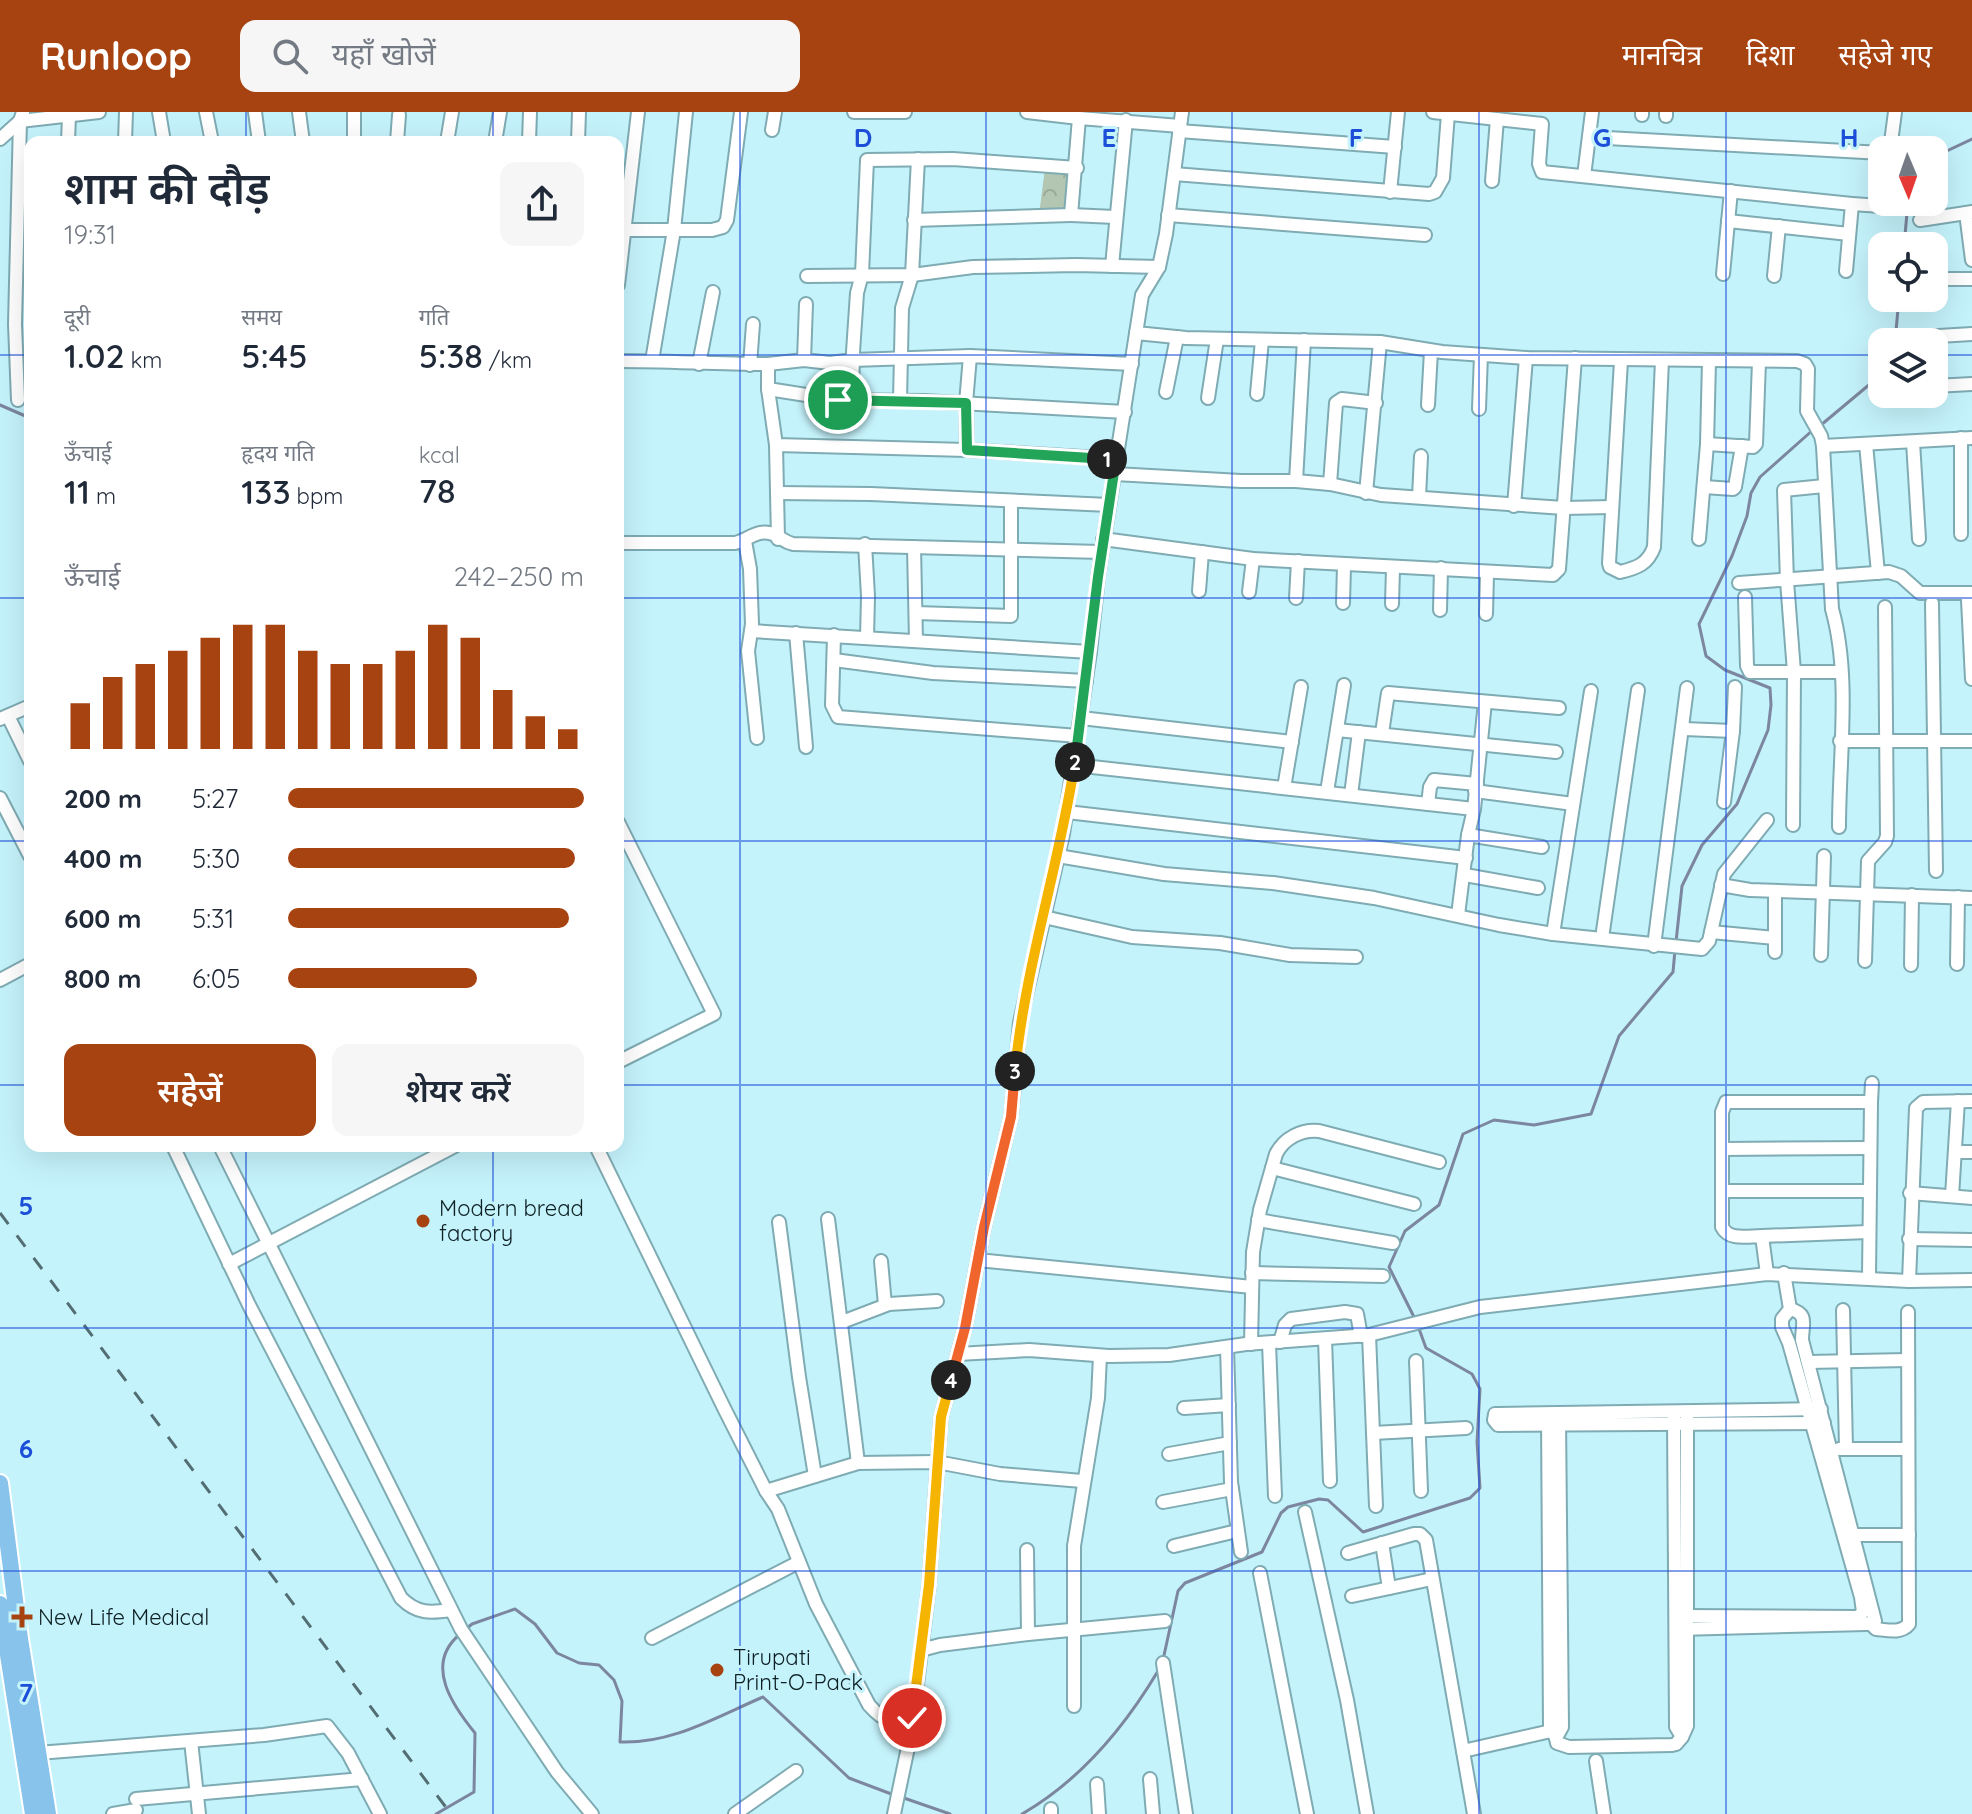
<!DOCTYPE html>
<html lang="hi">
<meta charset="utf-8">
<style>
body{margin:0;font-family:Quicksand,"Noto Sans Devanagari",sans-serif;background:#f6f6f7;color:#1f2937;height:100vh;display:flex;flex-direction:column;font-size:30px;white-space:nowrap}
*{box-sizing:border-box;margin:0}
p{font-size:26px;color:#747a83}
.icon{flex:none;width:44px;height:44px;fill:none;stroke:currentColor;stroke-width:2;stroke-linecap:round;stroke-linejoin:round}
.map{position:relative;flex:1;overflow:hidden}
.drawer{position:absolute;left:24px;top:24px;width:600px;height:1016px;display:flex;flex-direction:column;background:#fff;border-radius:16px;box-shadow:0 8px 32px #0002}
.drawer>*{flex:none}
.needle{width:52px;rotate:178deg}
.tools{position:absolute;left:1868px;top:24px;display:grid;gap:16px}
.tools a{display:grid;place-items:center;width:80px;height:80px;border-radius:16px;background:#fff;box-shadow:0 8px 32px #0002;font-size:40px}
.pin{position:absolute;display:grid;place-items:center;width:68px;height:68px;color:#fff;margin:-34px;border:4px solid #fff;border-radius:50%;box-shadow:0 2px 8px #0007}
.km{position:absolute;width:40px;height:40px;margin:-20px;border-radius:50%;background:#222;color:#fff;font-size:22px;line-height:40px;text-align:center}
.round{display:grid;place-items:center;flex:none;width:84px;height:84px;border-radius:16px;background:#f6f6f7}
.overview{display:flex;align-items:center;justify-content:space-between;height:136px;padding:0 40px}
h1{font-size:44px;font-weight:600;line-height:60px}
.stats{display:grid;grid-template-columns:repeat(3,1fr);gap:12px;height:136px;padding:8px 40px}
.stats div{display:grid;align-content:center}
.stats b{font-size:34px;font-weight:600}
.stats small{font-size:22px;font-weight:400}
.stats p{font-size:22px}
.chart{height:224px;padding:16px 40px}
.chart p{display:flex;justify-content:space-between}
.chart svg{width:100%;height:144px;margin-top:8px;stroke:#a74311;stroke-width:6}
.action{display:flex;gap:16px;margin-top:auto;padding:16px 40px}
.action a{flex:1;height:92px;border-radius:16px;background:#a74311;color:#fff;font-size:32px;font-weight:600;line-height:92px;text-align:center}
.action a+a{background:#f6f6f7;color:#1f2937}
ul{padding:0 40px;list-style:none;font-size:26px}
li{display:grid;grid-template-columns:128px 96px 1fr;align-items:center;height:60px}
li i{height:20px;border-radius:10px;background:#a74311}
header{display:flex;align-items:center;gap:48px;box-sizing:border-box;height:112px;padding:0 40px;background:#a74311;color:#fff}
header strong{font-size:38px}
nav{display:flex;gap:44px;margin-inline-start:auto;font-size:28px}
.search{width:560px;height:72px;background:#f6f6f7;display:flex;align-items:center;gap:20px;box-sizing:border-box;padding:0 28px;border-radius:16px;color:#747a83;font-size:30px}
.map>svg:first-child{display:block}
.park{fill:url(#park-crowns)}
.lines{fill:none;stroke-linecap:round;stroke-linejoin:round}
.stream{stroke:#7c869f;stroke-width:3}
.minor-casing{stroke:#7fabb3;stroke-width:16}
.major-casing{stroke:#fff;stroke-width:20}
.minor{stroke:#fff;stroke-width:12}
.major{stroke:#88c3eb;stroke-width:16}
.rail{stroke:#526e73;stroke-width:3;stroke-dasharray:14 14;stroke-linecap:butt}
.split-1-casing{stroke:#fff;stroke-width:16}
.split-2-casing{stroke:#fff;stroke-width:16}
.split-3-casing{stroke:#fff;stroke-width:16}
.split-4-casing{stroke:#fff;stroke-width:16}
.split-5-casing{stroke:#fff;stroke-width:16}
.split-1{stroke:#22a559;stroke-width:10}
.split-2{stroke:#22a559;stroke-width:10}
.split-3{stroke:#f5b400;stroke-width:10}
.split-4{stroke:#f0652b;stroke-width:10}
.split-5{stroke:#f5b400;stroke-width:10}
.grid{fill:none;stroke:#1d4ed8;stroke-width:2;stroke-opacity:0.55}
.poi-dot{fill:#a74311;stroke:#c5f3fc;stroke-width:3}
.labels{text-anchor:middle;stroke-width:6;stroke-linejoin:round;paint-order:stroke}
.poi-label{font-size:22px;fill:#0e2023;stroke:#c5f3fc;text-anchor:start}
.grid-label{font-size:26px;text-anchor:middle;font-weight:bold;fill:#1d4ed8;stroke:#c5f3fc;stroke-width:6;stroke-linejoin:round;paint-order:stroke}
</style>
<header>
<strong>Runloop</strong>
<div class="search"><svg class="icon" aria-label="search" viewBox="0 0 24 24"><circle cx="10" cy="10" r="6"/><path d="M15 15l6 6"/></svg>यहाँ खोजें</div>
<nav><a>मानचित्र</a><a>दिशा</a><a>सहेजे गए</a></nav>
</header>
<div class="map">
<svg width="1972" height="1702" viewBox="0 0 1972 1702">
<defs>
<pattern id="park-crowns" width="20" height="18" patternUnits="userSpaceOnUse" patternTransform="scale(2)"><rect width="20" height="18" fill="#b3c6b2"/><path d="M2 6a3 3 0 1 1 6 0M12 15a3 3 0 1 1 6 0" fill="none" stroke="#9a9"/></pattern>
</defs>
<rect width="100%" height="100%" fill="#c5f3fc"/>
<polygon class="park" points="1045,56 1071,61 1071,100 1039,103"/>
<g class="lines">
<g class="stream">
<polyline points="1934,45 1972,27"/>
<polyline points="1904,134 1908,90"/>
<polyline points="1895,230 1899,186"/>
<polyline points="0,293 30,306"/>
<polyline points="1821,313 1882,262"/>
<polyline points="1676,830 1682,774 1702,733 1737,692 1768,618 1771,593 1770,576 1725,558 1706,544 1699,512 1732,444 1747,404 1751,381 1760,365 1814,317"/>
<polyline points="1415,1207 1389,1155 1405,1119 1439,1093 1463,1022 1494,1008 1534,1013 1591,1002 1619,924 1673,860 1675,838"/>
<path d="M 465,1518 L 472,1512 L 515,1497 L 535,1512 L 557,1541 L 579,1551 L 599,1553 L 614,1568 L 622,1589 L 620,1630 C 672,1632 716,1605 763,1585 L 849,1666 L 894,1683"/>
<polyline points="1163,1548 1178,1479 1185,1471 1262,1440 1281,1401 1288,1395 1319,1387 1328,1388 1363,1420 1470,1386 1480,1376 1477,1330 1480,1277 1472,1262 1426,1236 1418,1214"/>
<polyline points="901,1685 950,1702"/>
<path d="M 436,1702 L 474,1680 L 475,1621 C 453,1594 424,1553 459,1523"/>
<path d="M 1022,1702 C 1081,1668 1124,1616 1158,1559"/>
</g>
<defs>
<g id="minor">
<polyline points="159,0 164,30"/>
<polyline points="206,0 212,30"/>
<polyline points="255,0 259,30"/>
<polyline points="299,0 303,30"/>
<polyline points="854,0 905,0"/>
<polyline points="1027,0 1079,6"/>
<polyline points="1433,0 1542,12 1539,52 1542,60 1852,92 1846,159"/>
<polyline points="1642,3 1642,0"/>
<polyline points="1666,4 1666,0"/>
<polyline points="772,18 775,0"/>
<polyline points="1179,19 1395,35"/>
<polyline points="1589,25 1882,41"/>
<polyline points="0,27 20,9 23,0"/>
<polyline points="68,30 69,3"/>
<polyline points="125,30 126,0"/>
<polyline points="354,30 354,0"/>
<polyline points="397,30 399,3"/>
<polyline points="447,30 452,0"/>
<polyline points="495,30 500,0"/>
<polyline points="529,30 530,0"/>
<polyline points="578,30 579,0"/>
<polyline points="1890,38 1895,0"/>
<polyline points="1174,62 1429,82 1435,80 1443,66 1448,2"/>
<polyline points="1584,64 1592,0"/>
<polyline points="1492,69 1497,7"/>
<polyline points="1390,80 1398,0"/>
<polyline points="1852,92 1881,94 1885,90"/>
<polyline points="1972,100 1966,101 1972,148"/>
<polyline points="1071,103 1115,105"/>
<polyline points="1168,103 1425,123"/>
<polyline points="914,108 1071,103 1079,6 1180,14"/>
<polyline points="1920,108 1966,101"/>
<polyline points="1728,109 1849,122"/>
<polyline points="618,118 712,118 723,115 727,108 741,0"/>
<polyline points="1112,154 1126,8"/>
<polyline points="1723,162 1731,79"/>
<polyline points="807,164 912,163 973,155 1076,153 1159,155"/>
<polyline points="1774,164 1779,114"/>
<polyline points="1934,167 1972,167"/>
<polyline points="618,173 638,0"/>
<path d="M 1136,221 L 1186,226 L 1380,230 L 1442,240 L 1526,246 L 1797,249 L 1805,252 L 1808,257 L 1807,299 L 1821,324 L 1823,334 L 1832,497 C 1851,564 1839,645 1839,715"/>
<polyline points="1922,225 1972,222"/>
<polyline points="804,248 806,192"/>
<path d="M 618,249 C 668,249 718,252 768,252 L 768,277 L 838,288 L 924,289 L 1125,300"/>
<polyline points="652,249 674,118 686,0"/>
<path d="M 1621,249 L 1609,451 L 1610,455 L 1620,460 C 1637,456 1648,452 1654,435 L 1662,248"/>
<polyline points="699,252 713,180"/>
<polyline points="768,252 804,248 830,251 853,248 970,244"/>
<polyline points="750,253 753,212"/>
<polyline points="1934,274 1972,272"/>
<polyline points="768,277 776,333 967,338"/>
<polyline points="1166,280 1177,225"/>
<polyline points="1257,282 1262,228"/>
<polyline points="1208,286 1217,227"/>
<polyline points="852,287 853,240 857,181 862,162 867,48 953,47 1077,56"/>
<polyline points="18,288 15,212 20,9 99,0"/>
<polyline points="900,288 902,196 912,163 918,47"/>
<polyline points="1428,293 1431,239"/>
<polyline points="1479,297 1481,243"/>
<polyline points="1913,330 1919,427"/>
<polyline points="1707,332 1753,335 1756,332 1759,249"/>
<polyline points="1866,332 1878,461"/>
<polyline points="776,333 778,427"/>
<polyline points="1823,334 1972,326"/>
<polyline points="1116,347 967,338 966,291 970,244 1132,252"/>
<polyline points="1115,362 1241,369 1296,369 1330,372 1381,383 1564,396 1612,395"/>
<polyline points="1296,369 1304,228"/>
<polyline points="1330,372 1336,291 1342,287 1376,291"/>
<polyline points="1704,375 1733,377 1735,375 1742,334"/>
<polyline points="777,381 871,382 1109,393"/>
<polyline points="1366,381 1380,230"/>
<polyline points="1419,385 1421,344"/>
<polyline points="1514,394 1526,246"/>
<polyline points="1961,422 1961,326"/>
<polyline points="1103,427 1253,447 1553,463 1559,457 1575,246"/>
<polyline points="1699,427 1707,332 1709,249"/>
<polyline points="745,429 750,457 752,512 748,539 757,626"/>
<path d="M 618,431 L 735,431 C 748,428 760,415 775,423 C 782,426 784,430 793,432 L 1101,440"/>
<polyline points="865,432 868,484 867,526"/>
<polyline points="914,435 916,529"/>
<polyline points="1739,471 1889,460 1901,464 1920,481 1972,481"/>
<polyline points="1199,479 1202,440"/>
<polyline points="1249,480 1253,447"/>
<polyline points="1745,485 1747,554 1750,560 1841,560"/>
<polyline points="1296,486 1298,449"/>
<polyline points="1968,488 1972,567"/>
<polyline points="1343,491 1344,454"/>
<polyline points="1932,491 1936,759"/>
<polyline points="1392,492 1393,456"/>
<polyline points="1440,498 1441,456"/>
<polyline points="916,501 1011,504 1011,389"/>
<polyline points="1486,502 1487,461"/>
<polyline points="751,519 1090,540"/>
<polyline points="796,521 806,635"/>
<polyline points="834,523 832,593 838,605 1078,624"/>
<polyline points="834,548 933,561 1086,569"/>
<polyline points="8,604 30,649"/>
<polyline points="1081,606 1292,630"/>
<polyline points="0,607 30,594"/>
<polyline points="1684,617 1733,619"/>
<polyline points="1337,618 1556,640"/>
<polyline points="1382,621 1388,581 1559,596"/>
<polyline points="1840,629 1972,629"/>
<polyline points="1074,653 1428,692 1430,675 1434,668 1477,672"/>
<polyline points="1284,676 1301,575"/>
<polyline points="1475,679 1573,692"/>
<polyline points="1327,680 1344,573"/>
<polyline points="1351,683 1359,620"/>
<polyline points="0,686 30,744"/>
<polyline points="1724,690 1733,619 1735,575"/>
<polyline points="1428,692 1474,697"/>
<polyline points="1067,700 1466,746"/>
<polyline points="618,710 714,902 618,950"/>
<polyline points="1793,713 1794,560 1787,469 1784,378 1824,374"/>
<polyline points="1468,723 1474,697 1485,590"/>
<polyline points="1058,744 1164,762 1273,771 1374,786 1499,813 1553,822 1702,837 1709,829 1724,762 1767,708"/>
<polyline points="1465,763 1538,776"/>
<polyline points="1721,773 1750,778 1972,786"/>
<polyline points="1775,779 1775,840"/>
<polyline points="1458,803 1468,723 1542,735"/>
<polyline points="1044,805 1132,825 1220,831 1290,843 1356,845"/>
<polyline points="1711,820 1775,826"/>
<polyline points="1553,822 1591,579"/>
<polyline points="1602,826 1638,578"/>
<polyline points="1654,834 1687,576"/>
<polyline points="1821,843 1824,744"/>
<polyline points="1865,849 1868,749 1885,730 1887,724 1885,495"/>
<polyline points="1957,852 1958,785"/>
<polyline points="1911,853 1912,783"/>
<polyline points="0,868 30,852"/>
<polyline points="1871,990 1872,971"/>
<path d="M 173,1034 L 249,1193 L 401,1486 C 417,1502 430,1501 451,1498"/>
<polyline points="220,1034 461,1517 557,1660 592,1702"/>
<path d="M 596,1034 L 724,1296 L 766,1379 L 778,1397 L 816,1492 L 869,1593 C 885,1611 890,1610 912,1606"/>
<polyline points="1722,1037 1870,1036"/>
<polyline points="1955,1040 1972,1040"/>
<polyline points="1272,1056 1414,1092"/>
<polyline points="1722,1079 1869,1079"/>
<polyline points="1910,1081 1972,1086"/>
<polyline points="1952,1084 1958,989"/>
<polyline points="828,1107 858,1351"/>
<polyline points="1258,1108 1393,1131"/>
<polyline points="779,1110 799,1265 815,1364"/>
<polyline points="1762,1124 1868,1120"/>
<polyline points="1909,1127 1972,1128"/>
<polyline points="978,1148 1252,1175"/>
<polyline points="881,1149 885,1193"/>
<polyline points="229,1152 455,1034"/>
<polyline points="1252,1161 1383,1164"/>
<path d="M 1767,1162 L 1762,1124 C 1748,1124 1729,1129 1722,1115 L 1722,1000 L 1726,990 L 1871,990 L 1869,1165"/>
<polyline points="1909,1169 1916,996 1923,990 1972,989"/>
<polyline points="1843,1198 1846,1337"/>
<polyline points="842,1210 889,1192 937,1189"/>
<polyline points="1369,1223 1376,1394"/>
<polyline points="1325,1227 1330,1369"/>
<polyline points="1280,1230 1285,1213 1291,1207 1345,1200 1357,1202 1361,1224"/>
<polyline points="1269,1231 1275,1384"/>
<path d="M 1251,1232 L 1253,1140 L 1260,1098 L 1276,1042 C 1284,1026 1302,1017 1319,1019 L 1439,1050"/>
<polyline points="1227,1235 1231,1370 1241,1440"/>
<polyline points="958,1242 1029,1238 1109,1244 1169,1243 1246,1232 1369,1223 1480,1195 1767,1162 1909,1169 1972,1168"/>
<polyline points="1416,1249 1421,1379"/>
<polyline points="1808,1250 1907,1248"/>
<polyline points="1184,1296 1229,1293"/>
<polyline points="1821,1297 1499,1302 1495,1302 1494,1308 1498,1313 1824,1311"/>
<polyline points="1548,1305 1550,1614 1556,1626 1562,1615 1559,1305"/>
<polyline points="1674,1305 1676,1615 1682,1625 1687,1614 1687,1304"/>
<polyline points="1373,1321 1466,1316"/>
<polyline points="1839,1337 1908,1337"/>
<polyline points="1169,1342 1230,1331"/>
<polyline points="766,1379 858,1351 937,1350 1000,1362 1082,1369"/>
<polyline points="1163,1390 1232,1377"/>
<polyline points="1305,1400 1347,1588 1367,1702"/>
<polyline points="1848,1423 1909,1423"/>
<polyline points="1382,1431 1389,1476"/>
<polyline points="1174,1434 1237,1419"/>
<polyline points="1027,1438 1028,1522"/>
<polyline points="1348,1441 1414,1422 1420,1422 1426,1428 1474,1702"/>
<polyline points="1260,1461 1307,1702"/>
<polyline points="1352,1484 1432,1467"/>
<polyline points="1679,1504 1858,1505 1863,1500 1861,1485 1789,1231 1782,1215 1782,1207 1790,1197 1784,1161"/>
<path d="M 1871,1512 L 1876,1517 C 1887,1518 1901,1522 1909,1512 L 1908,1200"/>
<path d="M 1679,1517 L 1866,1512 L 1875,1509 L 1802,1228 C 1802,1212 1809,1202 1790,1197"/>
<polyline points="652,1526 799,1450"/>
<polyline points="921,1538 940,1533 1028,1522 1165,1509"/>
<polyline points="1163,1551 1186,1702"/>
<polyline points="1074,1594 1074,1434 1098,1286 1100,1244"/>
<polyline points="1556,1626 1557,1631 1569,1635 1672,1633 1676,1632 1682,1625"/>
<polyline points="191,1629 199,1702"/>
<polyline points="1463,1639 1551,1619"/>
<polyline points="38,1641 264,1623 327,1614 348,1641 380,1702"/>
<polyline points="1596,1649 1604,1702"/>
<polyline points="1150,1667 1153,1702"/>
<polyline points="1097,1672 1099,1702"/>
<polyline points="136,1687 362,1667"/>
<polyline points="1051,1697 1051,1702"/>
<polyline points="113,1702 136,1698"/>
<polyline points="735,1702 796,1659"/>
<polyline points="894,1702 911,1621 929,1473 941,1305 965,1216 984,1115 1011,1005 1020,910 1063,722 1090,540 1098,465 1142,183 1159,155 1166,122 1182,0"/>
</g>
<g id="major">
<polyline points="0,1371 20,1527 48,1702"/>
<polyline points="0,1492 33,1702"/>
</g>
</defs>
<use href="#minor" class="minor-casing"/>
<use href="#major" class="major-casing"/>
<use href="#minor" class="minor"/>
<use href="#major" class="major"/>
<polyline class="rail" points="0,1101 451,1702"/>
</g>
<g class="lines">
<defs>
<polyline id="split-1" points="838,288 966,291 967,338 1107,347"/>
<polyline id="split-2" points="1075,650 1098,465 1116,347 1107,347"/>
<path id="split-3" d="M 1015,959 C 1025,855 1059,754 1075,650"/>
<polyline id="split-4" points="951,1268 965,1216 984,1115 1011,1005 1015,959"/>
<polyline id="split-5" points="912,1606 929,1473 941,1305 951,1268"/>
</defs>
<use href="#split-1" class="split-1-casing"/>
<use href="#split-2" class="split-2-casing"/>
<use href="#split-3" class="split-3-casing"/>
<use href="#split-4" class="split-4-casing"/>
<use href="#split-5" class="split-5-casing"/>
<use href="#split-1" class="split-1"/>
<use href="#split-2" class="split-2"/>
<use href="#split-3" class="split-3"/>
<use href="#split-4" class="split-4"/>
<use href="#split-5" class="split-5"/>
</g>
<path class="grid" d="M 246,0 L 246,30M 493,0 L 493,30M 740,0 L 740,1702M 986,0 L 986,1702M 1232,0 L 1232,1702M 1479,0 L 1479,1702M 1726,0 L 1726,1702M 0,243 L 30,243M 618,243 L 1882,243M 1934,243 L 1972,243M 0,486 L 30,486M 618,486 L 1972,486M 0,729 L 30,729M 618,729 L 1972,729M 0,973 L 30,973M 618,973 L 1972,973M 246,1034 L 246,1702M 493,1034 L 493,1702M 0,1216 L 1972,1216M 0,1459 L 1972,1459"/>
<g class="poi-dot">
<circle cx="423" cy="1109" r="8"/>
<path d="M18 1493h8v8h8v8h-8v8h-8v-8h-8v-8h8z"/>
<circle cx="717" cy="1558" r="8"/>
</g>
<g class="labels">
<g class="poi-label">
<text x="439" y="1104">Modern bread<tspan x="439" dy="25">factory</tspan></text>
<text x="38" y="1513">New Life Medical</text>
<text x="733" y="1553">Tirupati<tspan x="733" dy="25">Print-O-Pack</tspan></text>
</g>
</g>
<g class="grid-label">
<text x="863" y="35">D</text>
<text x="1109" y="35">E</text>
<text x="1356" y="35">F</text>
<text x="1602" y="35">G</text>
<text x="1849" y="35">H</text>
<text x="26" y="1103">5</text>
<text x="26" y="1346">6</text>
<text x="26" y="1590">7</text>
</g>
</svg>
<div class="tools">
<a><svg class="needle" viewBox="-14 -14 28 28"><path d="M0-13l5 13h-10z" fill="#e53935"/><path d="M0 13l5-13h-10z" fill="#747a83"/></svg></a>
<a><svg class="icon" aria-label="locate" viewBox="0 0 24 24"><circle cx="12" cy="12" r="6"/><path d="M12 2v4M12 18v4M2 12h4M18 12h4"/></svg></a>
<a><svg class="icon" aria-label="layers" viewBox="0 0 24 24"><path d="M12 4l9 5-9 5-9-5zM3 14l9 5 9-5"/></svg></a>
</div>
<div class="pin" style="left:838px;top:288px;background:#1e9e55"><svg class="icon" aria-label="arrive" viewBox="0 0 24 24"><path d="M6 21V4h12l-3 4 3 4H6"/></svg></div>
<div class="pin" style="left:912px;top:1606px;background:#d93025"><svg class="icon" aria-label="check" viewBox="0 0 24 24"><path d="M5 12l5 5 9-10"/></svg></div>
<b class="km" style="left:1107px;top:347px">1</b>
<b class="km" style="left:1075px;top:650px">2</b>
<b class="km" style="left:1015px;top:959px">3</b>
<b class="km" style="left:951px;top:1268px">4</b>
<section class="drawer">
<div class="overview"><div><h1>शाम की दौड़</h1><p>19:31</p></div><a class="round"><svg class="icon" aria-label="share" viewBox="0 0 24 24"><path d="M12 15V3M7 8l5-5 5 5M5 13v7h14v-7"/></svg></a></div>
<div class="stats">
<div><p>दूरी</p><b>1.02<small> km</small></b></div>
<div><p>समय</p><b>5:45</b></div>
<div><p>गति</p><b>5:38<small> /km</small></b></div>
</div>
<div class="stats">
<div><p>ऊँचाई</p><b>11<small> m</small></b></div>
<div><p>हृदय गति</p><b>133<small> bpm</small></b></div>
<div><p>kcal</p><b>78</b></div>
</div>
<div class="chart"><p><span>ऊँचाई</span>242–250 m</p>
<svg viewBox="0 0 160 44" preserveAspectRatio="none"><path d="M5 44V30M15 44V22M25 44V18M35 44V14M45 44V10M55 44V6M65 44V6M75 44V14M85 44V18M95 44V18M105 44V14M115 44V6M125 44V10M135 44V26M145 44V34M155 44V38"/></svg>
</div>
<ul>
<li><b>200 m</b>5:27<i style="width:100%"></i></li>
<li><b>400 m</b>5:30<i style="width:97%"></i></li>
<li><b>600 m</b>5:31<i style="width:95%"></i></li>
<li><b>800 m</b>6:05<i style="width:64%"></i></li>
</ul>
<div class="action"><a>सहेजें</a><a>शेयर करें</a></div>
</section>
</div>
